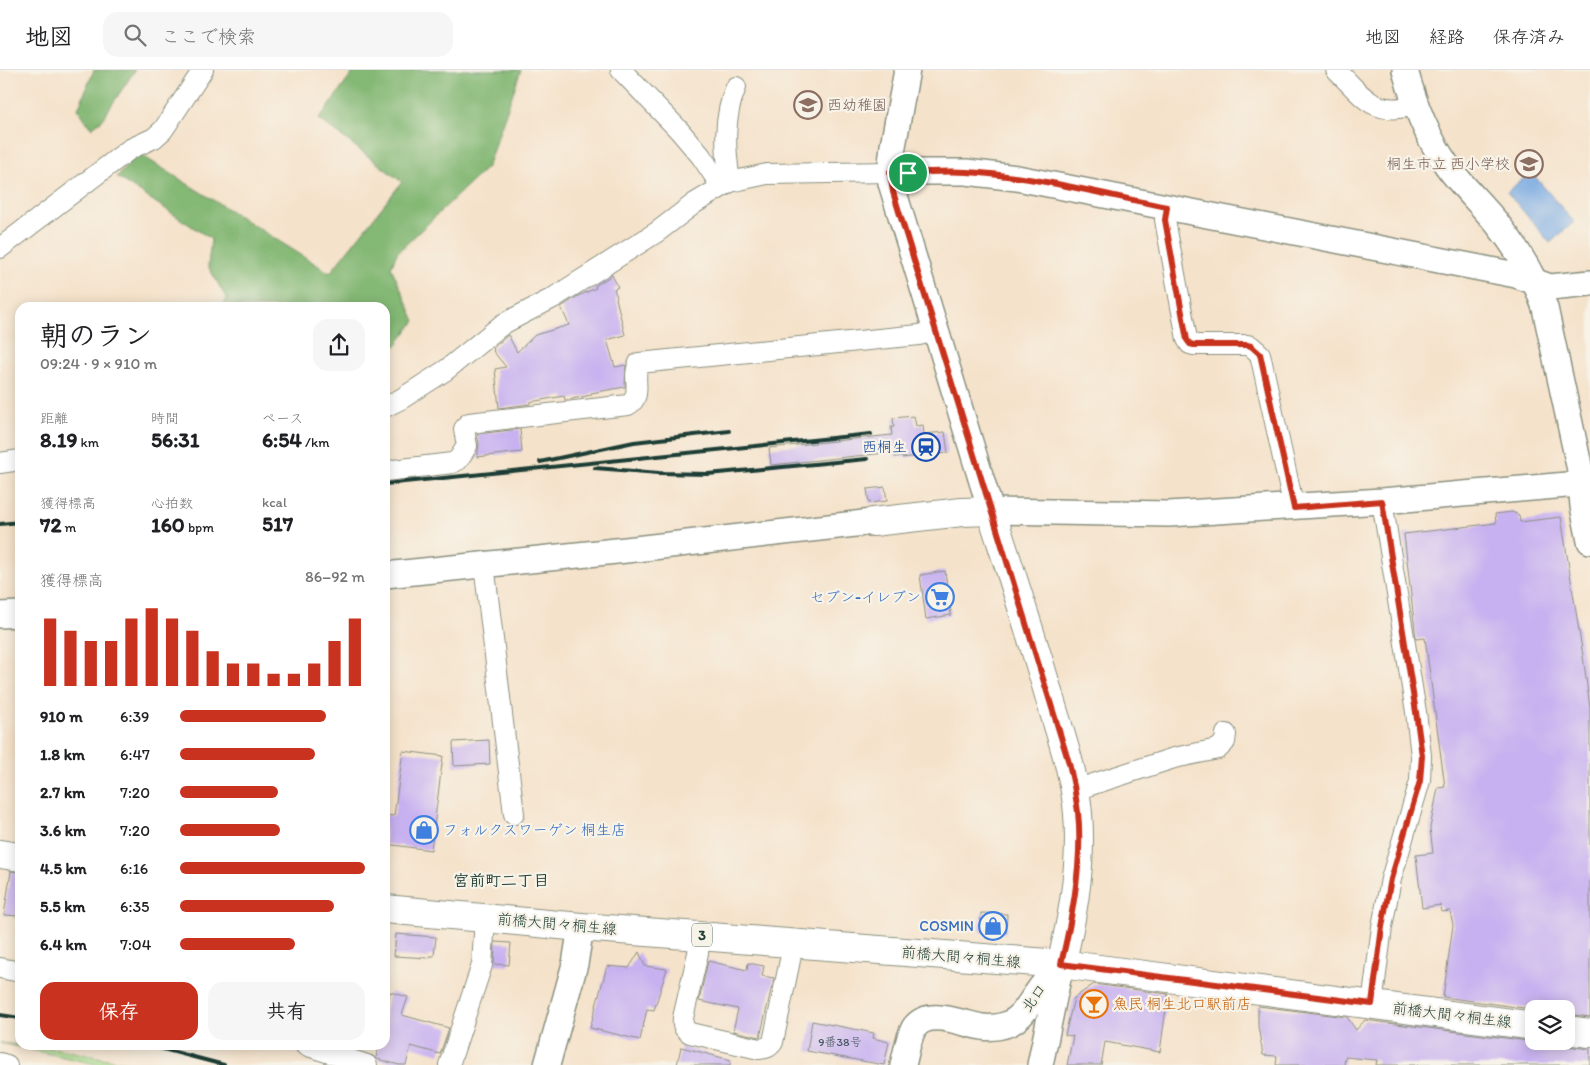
<!DOCTYPE html>
<html lang="ja">
<meta charset="utf-8">
<style>
body{margin:0;font-family:Itim,"Klee One",sans-serif;background:#f6f6f6;color:#202124;height:100vh;display:flex;flex-direction:column;font-size:19px;white-space:nowrap}
*{box-sizing:border-box;margin:0}
p{font-size:16px;color:#757577}
.icon{flex:none;width:28px;height:28px;fill:none;stroke:currentColor;stroke-width:2;stroke-linecap:round;stroke-linejoin:round}
.map{position:relative;flex:1;overflow:hidden}
.sheet{position:absolute;left:15px;top:232px;width:375px;height:748px;display:flex;flex-direction:column;background:#fff;border-radius:15px;box-shadow:0 2px 12px #0003}
.sheet>*{flex:none}
.fabs{position:absolute;left:1525px;top:930px;display:grid;gap:10px}
.fabs a{display:grid;place-items:center;width:50px;height:50px;border-radius:10px;background:#fff;box-shadow:0 2px 12px #0003;font-size:25px}
.pin{position:absolute;display:grid;place-items:center;width:42px;height:42px;color:#fff;margin:-21px;border:2px solid #fff;border-radius:50%;box-shadow:0 1px 5px #0007}
.round{display:grid;place-items:center;flex:none;width:52px;height:52px;border-radius:15px;background:#f6f6f6}
.head{display:flex;align-items:center;justify-content:space-between;height:85px;padding:0 25px}
h1{font-size:28px;font-weight:800;line-height:38px}
.metrics{display:grid;grid-template-columns:repeat(3,1fr);gap:8px;height:85px;padding:5px 25px}
.metrics div{display:grid;align-content:center}
.metrics b{font-size:21px;font-weight:800}
.metrics small{font-size:14px;font-weight:400}
.metrics p{font-size:14px}
.chart{height:140px;padding:10px 25px}
.chart p{display:flex;justify-content:space-between}
.chart svg{width:100%;height:90px;margin-top:5px;stroke:#c8321e;stroke-width:6}
.button{display:flex;gap:10px;margin-top:auto;padding:10px 25px}
.button a{flex:1;height:58px;border-radius:15px;background:#c8321e;color:#fff;font-size:20px;font-weight:800;line-height:58px;text-align:center}
.button a+a{background:#f6f6f6;color:#202124}
ul{padding:0 25px;list-style:none;font-size:16px}
li{display:grid;grid-template-columns:80px 60px 1fr;align-items:center;height:38px}
li i{height:12px;border-radius:6px;background:#c8321e}
header{display:flex;align-items:center;gap:30px;box-sizing:border-box;height:70px;padding:0 25px;background:#fff;border-bottom:1px solid #e0e0e0}
header strong{font-size:24px}
nav{display:flex;gap:28px;margin-inline-start:auto;font-size:18px}
.search{width:350px;height:45px;background:#f6f6f6;display:flex;align-items:center;gap:12px;box-sizing:border-box;padding:0 18px;border-radius:15px;color:#757577;font-size:19px}
.map>svg:first-child{display:block}
.green{fill:#a5d887;stroke:#628a5e}
.forest{fill:#84b874;stroke:#527a54}
.water{fill:#77a8e2;stroke:#4b728b}
.building{fill:#c8b1f0}
.lines{fill:none;stroke-linecap:round;stroke-linejoin:round}
.minor-casing{stroke:#8a907f;stroke-width:22}
.tertiary-casing{stroke:#8a907f;stroke-width:28}
.secondary-casing{stroke:#8a907f;stroke-width:30}
.primary-casing{stroke:#8a907f;stroke-width:30}
.minor{stroke:#fff;stroke-width:20}
.tertiary{stroke:#fff;stroke-width:25}
.secondary{stroke:#fff;stroke-width:28}
.primary{stroke:#fff;stroke-width:28}
.rail{stroke:#1f3d34;stroke-width:4}
.route-casing{stroke:#fff;stroke-width:10}
.route{stroke:#c8321e;stroke-width:6}
.labels{text-anchor:middle;stroke-width:4.5;stroke-linejoin:round;paint-order:stroke}
.number-label{font-size:12px;fill:#495a63}
.shield{fill:#f7f3e8;stroke:#60746a;stroke-width:1}
.shield-label{font-size:14px;font-weight:bold;fill:#1f3d34}
.education-label{font-size:15px;fill:#785e54;stroke:#f7f3e8;text-anchor:start}
.transit-label{font-size:15px;fill:#164399;stroke:#f7f3e8;text-anchor:end}
.shop-label{font-size:15px;fill:#366cbe;stroke:#f7f3e8;text-anchor:end}
.street-label{font-size:15px;fill:#1f3d34;stroke:#f7f3e8}
.food-label{font-size:15px;fill:#c56008;stroke:#f7f3e8;text-anchor:start}
.neighbourhood-label{font-size:16px;font-weight:bold;fill:#1f3d34;stroke:#f7f3e8}
</style>
<header>
<strong>地図</strong>
<div class="search"><svg class="icon" aria-label="search" viewBox="0 0 24 24"><circle cx="10" cy="10" r="6"/><path d="M15 15l6 6"/></svg>ここで検索</div>
<nav><a>地図</a><a>経路</a><a>保存済み</a></nav>
</header>
<div class="map">
<svg width="1590" height="995" viewBox="0 0 1590 995">
<rect width="100%" height="100%" fill="#f7f3e8"/>
<filter id="ink" filterUnits="userSpaceOnUse"><feTurbulence type="fractalNoise" baseFrequency=".02" numOctaves="2"/><feDisplacementMap in="SourceGraphic" scale="10" xChannelSelector="R" yChannelSelector="G"/><feConvolveMatrix kernelMatrix="1 2 1 2 8 2 1 2 1" color-interpolation-filters="sRGB"/></filter>
<filter id="wash" filterUnits="userSpaceOnUse"><feTurbulence type="fractalNoise" baseFrequency=".0096" numOctaves="4" result="noise"/><feDisplacementMap in="SourceGraphic" scale="20" xChannelSelector="R" yChannelSelector="G"/><feGaussianBlur stdDeviation="1.12" result="paint"/><feColorMatrix in="noise" values="0 0 0 0 0 0 0 0 0 0 0 0 0 0 0 0 0 1.4 0 .05"/><feComposite in="paint" operator="in"/></filter>
<g filter="url(#wash)">
<rect width="100%" height="100%" fill="#f5e2ca"/>
<polygon class="green" points="0,973 59,979 137,995 100,995"/>
<g class="forest">
<polygon points="94,0 135,0 101,51 91,58 78,39"/>
<polygon points="355,0 521,0 487,97 397,183 391,197 415,251 385,289 385,238 222,237 227,229 208,196 211,169 117,107 138,83 330,203 402,112 319,49"/>
</g>
<polygon class="water" points="1531,102 1574,152 1550,173 1507,122"/>
<g id="blocks">
<g class="building">
<polygon points="612,205 618,217 614,219 617,227 616,228 625,265 607,270 615,297 626,295 625,317 591,323 591,325 567,330 565,330 564,326 530,332 530,334 499,338 495,299 506,297 493,281 494,280 493,278 508,265 517,282 535,265 569,255 561,237 578,226 596,218 595,216"/>
<polygon points="914,346 916,356 923,355 924,364 945,362 948,383 902,388 902,386 895,387 894,382 771,395 769,378 892,365 891,357 894,357 893,348"/>
<polygon points="520,359 522,382 477,387 479,374 477,364"/>
<polygon points="885,417 887,431 869,433 867,419"/>
<polygon points="1512,442 1519,445 1520,452 1561,447 1583,586 1590,638 1590,947 1566,944 1566,939 1542,939 1539,931 1524,938 1443,927 1453,855 1450,841 1441,842 1440,835 1422,838 1416,785 1433,783 1430,758 1438,718 1445,717 1425,568 1416,569 1404,464 1496,453 1495,444"/>
<polygon points="945,501 951,545 926,549 920,505"/>
<polygon points="489,670 490,694 454,696 453,672"/>
<polygon points="403,681 443,686 431,780 385,774 385,745 394,746"/>
<polygon points="11,801 20,802 20,846 4,845"/>
<polygon points="981,843 1007,844 1006,863 980,862"/>
<polygon points="396,864 436,867 434,886 429,886 429,888 394,886"/>
<polygon points="495,872 511,873 509,895 494,894"/>
<polygon points="639,882 645,896 667,899 654,940 647,939 640,970 590,958 607,896 629,898"/>
<polygon points="708,891 747,900 748,893 764,896 762,906 774,908 760,967 733,961 738,939 699,931"/>
<polygon points="1094,914 1168,924 1160,982 1105,972 1101,995 1067,995 1073,966 1065,965 1074,928"/>
<polygon points="390,922 408,927 402,945 449,958 440,984 411,976 406,995 399,995 377,989 376,987 379,975 385,975 385,940"/>
<polygon points="1258,936 1347,947 1356,960 1365,950 1590,979 1590,995 1376,995 1377,990 1345,987 1344,995 1276,995 1277,986 1263,985 1258,956"/>
<polygon points="812,951 874,963 873,968 889,972 884,995 807,981"/>
<polygon points="681,977 731,990 730,995 677,995"/>
</g>
</g>
</g>
<g filter="url(#ink)">
<use href="#blocks" fill-opacity="0" stroke="#8a907f" stroke-width="1"/>
<g class="lines">
<defs>
<g id="minor">
<polyline points="621,0 678,59 701,86 721,116"/>
<path d="M 1336,0 C 1364,27 1373,47 1415,35"/>
<path d="M 730,112 C 725,79 723,48 736,17"/>
<polyline points="1167,137 1165,150 1187,269 1190,274 1194,275 1247,275 1251,276 1260,284 1294,438"/>
<polyline points="0,178 130,79 154,68 163,60 203,0"/>
<polyline points="385,337 401,329 446,300 503,254 553,228 657,162 695,133 730,112 767,104 890,102"/>
<polyline points="0,393 20,390"/>
<path d="M 385,401 L 452,393 L 458,390 L 467,376 L 464,359 L 469,353 L 628,335 C 644,326 631,307 639,293 L 919,265 L 937,261"/>
<polyline points="484,494 514,744"/>
<polyline points="1075,720 1174,688 1218,679 1225,672 1226,664"/>
<path d="M 700,865 L 698,883 L 683,948 C 682,956 684,959 690,963 L 759,979 C 766,978 769,978 773,972 L 790,890 L 792,873"/>
<polyline points="0,898 20,902"/>
<polyline points="1372,935 1382,857 1391,809 1420,711 1421,686 1416,642 1382,431"/>
<polyline points="305,975 367,995"/>
<polyline points="0,993 7,995"/>
<polyline points="449,995 482,895 485,848"/>
</g>
<g id="tertiary">
<polyline points="907,0 893,76 890,102 891,113 991,441 1169,444 1382,431 1590,413"/>
<path d="M 1405,0 C 1414,34 1426,65 1446,94 C 1461,115 1480,133 1496,152 C 1517,178 1535,207 1545,238 L 1580,400 L 1583,436 L 1590,471"/>
<polyline points="890,102 966,102 1017,108 1516,205 1550,217 1590,213"/>
<polyline points="385,505 626,480 873,452"/>
<polyline points="0,545 20,544"/>
<polyline points="547,995 575,894 581,857"/>
<path d="M 903,995 C 906,984 908,968 914,958 C 928,937 962,954 982,957 C 990,958 1000,957 1008,954 C 1024,947 1029,933 1039,920 C 1045,911 1054,903 1061,894"/>
<polyline points="1040,995 1061,894"/>
</g>
<path id="secondary" d="M 873,452 L 962,442 L 991,441 C 1011,503 1032,566 1050,629 C 1061,667 1075,705 1078,744 C 1082,792 1073,847 1061,894"/>
<g id="primary">
<polyline points="0,784 20,787"/>
<polyline points="385,839 581,857 1061,894 1534,956"/>
<polyline points="1566,960 1590,963"/>
</g>
</defs>
<use href="#minor" class="minor-casing"/>
<use href="#tertiary" class="tertiary-casing"/>
<use href="#secondary" class="secondary-casing"/>
<use href="#primary" class="primary-casing"/>
<use href="#minor" class="minor"/>
<use href="#tertiary" class="tertiary"/>
<use href="#secondary" class="secondary"/>
<use href="#primary" class="primary"/>
<g class="rail">
<polyline points="540,392 634,372 729,361"/>
<polyline points="595,398 659,403 708,404 867,389"/>
<polyline points="385,414 871,364"/>
<polyline points="0,454 20,452"/>
<polyline points="0,945 20,948"/>
<polyline points="148,975 224,995"/>
</g>
</g>
</g>
<g class="lines" filter="url(#ink)">
<defs>
<path id="route" d="M 890,102 C 916,104 941,100 967,102 C 1034,106 1101,124 1167,137 L 1165,150 L 1187,270 L 1190,274 L 1194,275 L 1247,275 L 1251,276 L 1260,284 L 1294,438 L 1382,431 L 1416,642 L 1422,686 L 1420,711 L 1391,809 L 1382,857 L 1372,934 L 1061,894 C 1072,849 1083,788 1078,742 C 1076,725 1073,709 1069,693 L 893,122 Z"/>
</defs>
<use href="#route" class="route-casing"/>
<use href="#route" class="route"/>
</g>
<defs>
<symbol id="school-ring" viewBox="-11 -11 22 22"><circle r="9.5" fill="#f7f3e8" stroke="#8d6e63" stroke-width="1.5"/><path d="M0-5L7-2L0 1L-7-2ZM-4 1L0 2.5L4 1V4Q0 6-4 4Z" fill="#8d6e63"/></symbol>
<symbol id="station-ring" viewBox="-11 -11 22 22"><circle r="9.5" fill="#f7f3e8" stroke="#1a4fb4" stroke-width="1.5"/><path d="M-3-6H3Q5-6 5-4V2Q5 4 3 4L4.5 6H3L1.5 4h-3L-3 6H-4.5L-3 4Q-5 4-5 2V-4Q-5-6-3-6ZM-3.5-4v3h7v-3ZM-3.5 1v1.5H-2V1ZM2 1v1.5H3.5V1Z" fill="#1a4fb4"/></symbol>
<symbol id="supermarket-ring" viewBox="-11 -11 22 22"><circle r="9.5" fill="#f7f3e8" stroke="#3f7fe0" stroke-width="1.5"/><path d="M-6-5.5h2.5l.6 2H6L4.5 2H-2.5L-4.4-4H-6ZM-1.5 3.2a1.3 1.3 0 1 0 .1 0ZM3 3.2a1.3 1.3 0 1 0 .1 0Z" fill="#3f7fe0"/></symbol>
<symbol id="shop-ring" viewBox="-11 -11 22 22"><circle r="9.5" fill="#f7f3e8" stroke="#3f7fe0" stroke-width="1.5"/><path d="M-5-2.5h2.3a2.7 3.5 0 0 1 5.4 0H5L5.5 6h-11ZM-1.5-2.5h3a1.5 2.3 0 0 0-3 0Z" fill="#3f7fe0"/></symbol>
<symbol id="bar-ring" viewBox="-11 -11 22 22"><circle r="9.5" fill="#f7f3e8" stroke="#e8710a" stroke-width="1.5"/><path d="M-6-5H6L.8 .8V4.5H3.5V6h-7V4.5H-.8V.8Z" fill="#e8710a"/></symbol>
</defs>
<g fill-rule="evenodd">
<use href="#school-ring" x="792" y="19" width="32" height="32"/>
<use href="#school-ring" x="1513" y="78" width="32" height="32"/>
<use href="#station-ring" x="910" y="361" width="32" height="32"/>
<use href="#supermarket-ring" x="924" y="511" width="32" height="32"/>
<use href="#shop-ring" x="408" y="744" width="32" height="32"/>
<use href="#shop-ring" x="977" y="840" width="32" height="32"/>
<use href="#bar-ring" x="1078" y="918" width="32" height="32"/>
</g>
<g class="labels">
<g class="number-label">
<text x="840" y="976">9番38号</text>
</g>
<rect class="shield" x="692" y="853.5" width="20" height="23" rx="4"/>
<g class="shield-label">
<text x="702" y="870">3</text>
</g>
<g class="education-label">
<text x="827" y="40">西幼稚園</text>
<text x="1510" y="99" text-anchor="end">桐生市立 西小学校</text>
</g>
<g class="transit-label">
<text x="907" y="382">西桐生</text>
</g>
<g class="shop-label">
<text x="921" y="532">セブン-イレブン</text>
<text x="443" y="765" text-anchor="start">フォルクスワーゲン 桐生店</text>
<text x="974" y="861">COSMIN</text>
</g>
<g class="street-label">
<text transform="translate(557 854) rotate(5)" y="5">前橋大間々桐生線</text>
<text transform="translate(961 887) rotate(5)" y="5">前橋大間々桐生線</text>
<text transform="translate(1034 928) rotate(-53)" y="5">北口</text>
<text transform="translate(1452 945) rotate(7)" y="5">前橋大間々桐生線</text>
</g>
<g class="food-label">
<text x="1113" y="939">魚民 桐生北口駅前店</text>
</g>
<g class="neighbourhood-label">
<text x="501" y="816">宮前町二丁目</text>
</g>
</g>
</svg>
<div class="fabs">
<a><svg class="icon" aria-label="layers" viewBox="0 0 24 24"><path d="M12 4l9 5-9 5-9-5zM3 14l9 5 9-5"/></svg></a>
</div>
<div class="pin" style="left:908px;top:103px;background:#1e9e55"><svg class="icon" aria-label="arrive" viewBox="0 0 24 24"><path d="M6 21V4h12l-3 4 3 4H6"/></svg></div>
<section class="sheet">
<div class="head"><div><h1>朝のラン</h1><p>09:24 · 9 × 910 m</p></div><a class="round"><svg class="icon" aria-label="share" viewBox="0 0 24 24"><path d="M12 15V3M7 8l5-5 5 5M5 13v7h14v-7"/></svg></a></div>
<div class="metrics">
<div><p>距離</p><b>8.19<small> km</small></b></div>
<div><p>時間</p><b>56:31</b></div>
<div><p>ペース</p><b>6:54<small> /km</small></b></div>
</div>
<div class="metrics">
<div><p>獲得標高</p><b>72<small> m</small></b></div>
<div><p>心拍数</p><b>160<small> bpm</small></b></div>
<div><p>kcal</p><b>517</b></div>
</div>
<div class="chart"><p><span>獲得標高</span>86–92 m</p>
<svg viewBox="0 0 160 44" preserveAspectRatio="none"><path d="M5 44V11M15 44V17M25 44V22M35 44V22M45 44V11M55 44V6M65 44V11M75 44V17M85 44V27M95 44V33M105 44V33M115 44V38M125 44V38M135 44V33M145 44V22M155 44V11"/></svg>
</div>
<ul>
<li><b>910 m</b>6:39<i style="width:79%"></i></li>
<li><b>1.8 km</b>6:47<i style="width:73%"></i></li>
<li><b>2.7 km</b>7:20<i style="width:53%"></i></li>
<li><b>3.6 km</b>7:20<i style="width:54%"></i></li>
<li><b>4.5 km</b>6:16<i style="width:100%"></i></li>
<li><b>5.5 km</b>6:35<i style="width:83%"></i></li>
<li><b>6.4 km</b>7:04<i style="width:62%"></i></li>
</ul>
<div class="button"><a>保存</a><a>共有</a></div>
</section>
</div>
